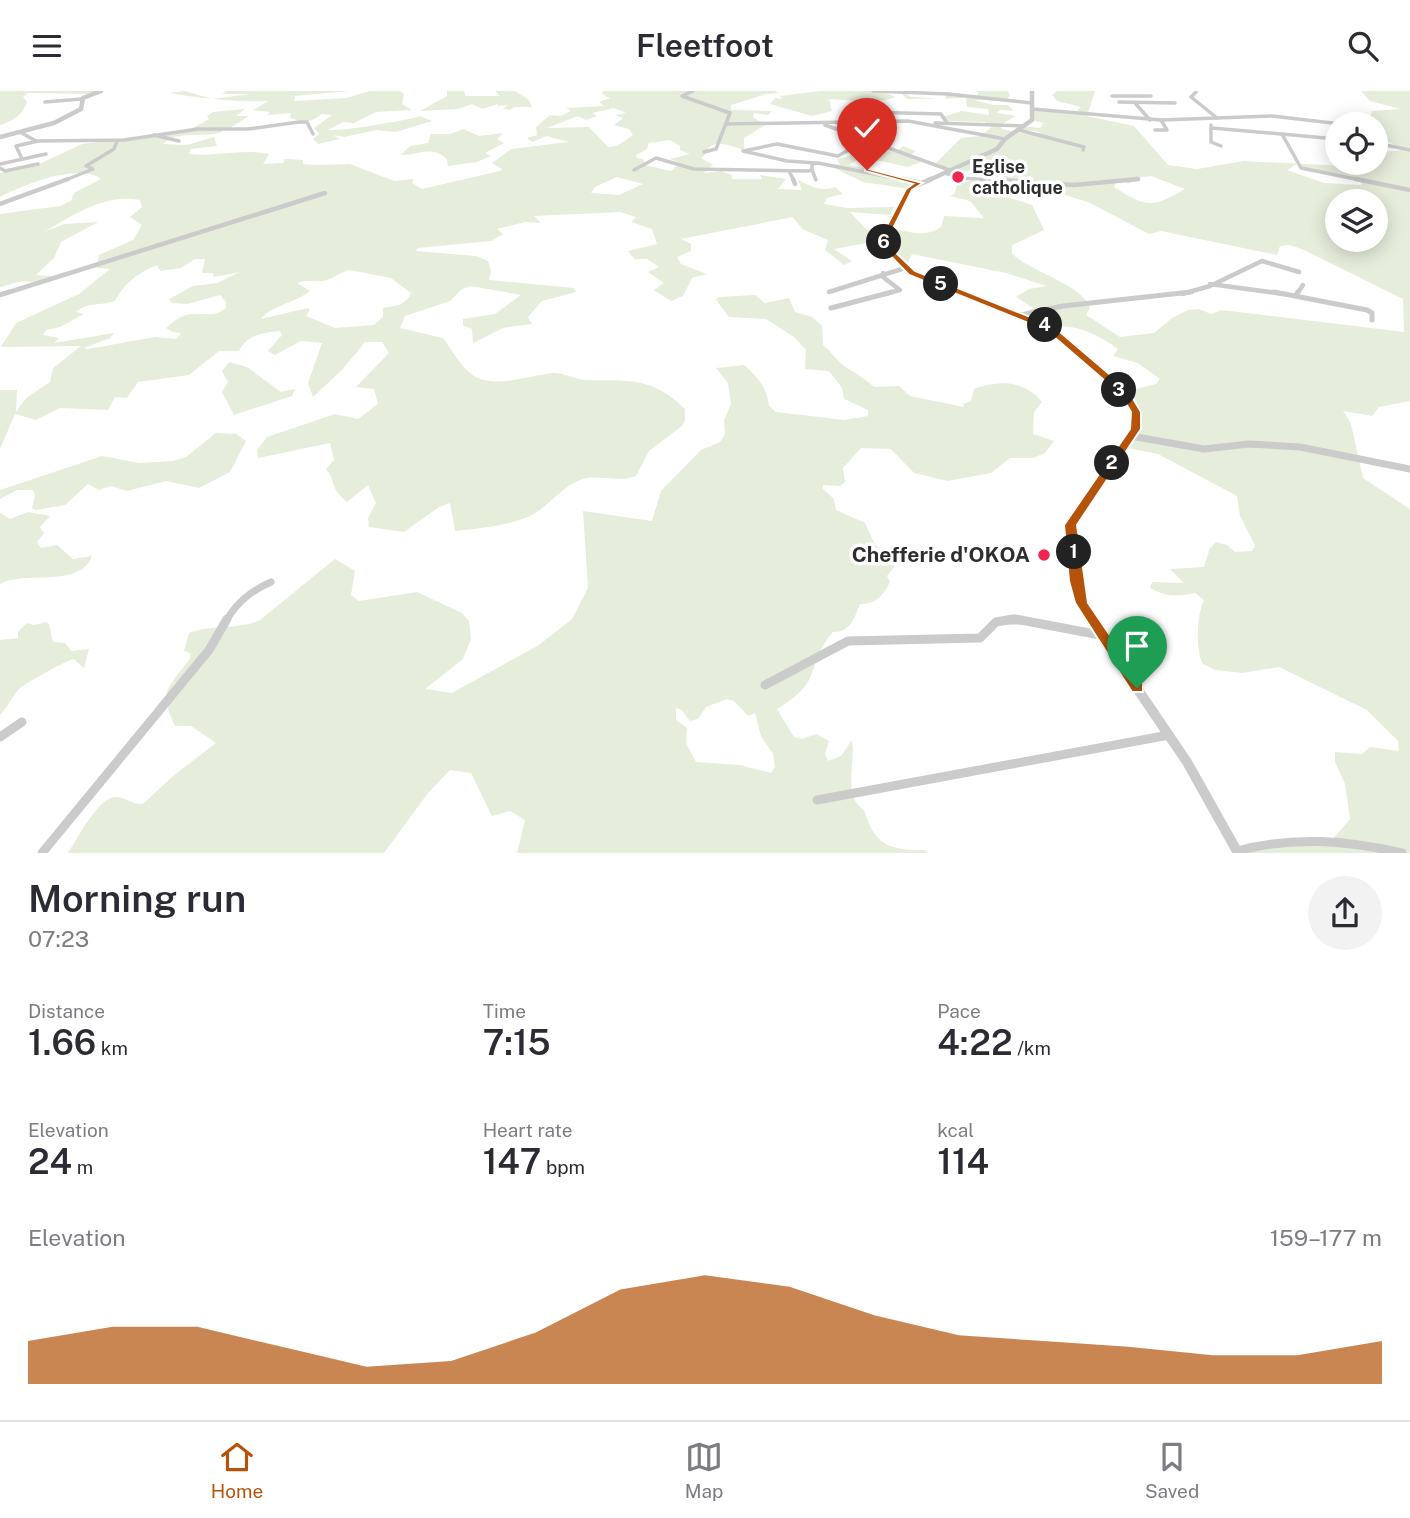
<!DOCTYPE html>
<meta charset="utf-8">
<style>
body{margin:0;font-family:"Public Sans",sans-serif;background:#f2f2f3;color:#2b2b33;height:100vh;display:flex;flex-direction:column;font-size:26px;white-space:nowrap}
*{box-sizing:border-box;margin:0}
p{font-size:23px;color:#7c7c81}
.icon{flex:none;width:38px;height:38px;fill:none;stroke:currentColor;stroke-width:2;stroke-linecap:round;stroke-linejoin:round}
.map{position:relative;height:762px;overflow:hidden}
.panel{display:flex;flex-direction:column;background:#fff;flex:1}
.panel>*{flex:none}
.tools{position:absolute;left:1325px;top:21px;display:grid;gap:14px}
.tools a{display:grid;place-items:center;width:63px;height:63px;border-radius:50%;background:#fff;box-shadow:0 4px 18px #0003;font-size:35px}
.pin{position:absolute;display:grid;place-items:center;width:60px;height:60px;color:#fff;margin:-72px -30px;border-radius:50% 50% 50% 0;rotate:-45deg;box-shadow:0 0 7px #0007}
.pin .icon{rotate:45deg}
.km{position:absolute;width:35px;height:35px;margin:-18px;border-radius:50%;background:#222;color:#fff;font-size:19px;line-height:35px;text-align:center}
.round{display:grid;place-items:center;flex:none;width:74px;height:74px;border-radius:37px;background:#f2f2f3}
.headline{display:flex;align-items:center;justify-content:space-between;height:119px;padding:0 28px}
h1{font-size:38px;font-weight:600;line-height:52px}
.metrics{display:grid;grid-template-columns:repeat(3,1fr);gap:10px;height:119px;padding:7px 28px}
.metrics div{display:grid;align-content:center}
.metrics b{font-size:35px;font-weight:600}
.metrics small{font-size:19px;font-weight:400}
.metrics p{font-size:19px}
.chart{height:196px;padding:14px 28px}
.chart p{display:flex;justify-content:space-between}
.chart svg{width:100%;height:126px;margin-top:7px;fill:#b45309;opacity:.7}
header{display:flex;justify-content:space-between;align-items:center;height:91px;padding:0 28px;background:#fff;font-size:32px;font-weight:600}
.menu{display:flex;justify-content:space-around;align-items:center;height:98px;border-top:2px solid #e1e1e2;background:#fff;font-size:19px;color:#7c7c81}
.menu a{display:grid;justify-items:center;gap:4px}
.menu .active{color:#b45309}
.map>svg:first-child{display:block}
.green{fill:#e7eddb;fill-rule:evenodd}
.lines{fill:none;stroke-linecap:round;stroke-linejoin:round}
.minor-far4{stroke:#cbcbcb;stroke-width:3.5}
.minor-far3{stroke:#cbcbcb;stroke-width:4.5}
.minor-far2{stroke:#cbcbcb;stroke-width:5}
.minor-far1{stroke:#cbcbcb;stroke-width:7}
.minor{stroke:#cbcbcb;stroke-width:9}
.tertiary-far4{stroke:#cbcbcb;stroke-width:4.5}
.tertiary-far3{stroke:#cbcbcb;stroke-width:5}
.tertiary-far2{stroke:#cbcbcb;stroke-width:7}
.tertiary-far1{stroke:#cbcbcb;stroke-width:9}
.tertiary{stroke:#cbcbcb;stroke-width:10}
.route{fill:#b45309;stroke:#fff;stroke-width:2}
.poi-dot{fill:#ef2750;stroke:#fff;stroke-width:2.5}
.labels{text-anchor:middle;stroke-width:7;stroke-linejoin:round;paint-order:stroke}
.far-poi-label{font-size:18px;font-weight:bold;fill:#2e2e2e;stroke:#fff;text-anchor:start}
.poi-label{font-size:21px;font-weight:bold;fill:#2e2e2e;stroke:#fff;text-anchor:end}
</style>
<header><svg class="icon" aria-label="menu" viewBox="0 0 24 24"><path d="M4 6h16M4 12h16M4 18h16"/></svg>Fleetfoot<svg class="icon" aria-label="search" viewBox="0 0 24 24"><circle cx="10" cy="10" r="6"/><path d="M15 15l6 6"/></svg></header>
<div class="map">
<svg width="1410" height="762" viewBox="0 0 1410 762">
<rect width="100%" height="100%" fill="#fff"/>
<g class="green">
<path d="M 0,0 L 98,0 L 92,3 L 28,2 L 23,6 L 27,11 C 23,24 12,30 0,34 Z"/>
<path d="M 185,0 L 212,8 L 251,3 L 222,3 L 227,0 L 350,0 L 295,5 L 294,10 L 346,7 L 370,0 L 400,0 L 404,3 L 402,13 L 412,19 L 376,21 L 354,32 L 343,31 L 328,39 C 337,41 410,29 420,25 L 432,30 L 396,41 L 376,39 L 344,46 L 333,44 L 340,48 L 318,53 L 313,48 L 319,43 L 314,37 L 332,24 L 322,23 C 308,33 305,31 290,27 L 291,22 L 267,24 L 270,21 L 253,19 L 268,10 C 236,11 204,8 169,2 Z"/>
<polygon points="447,0 464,0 465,5 500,5 495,0 515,0 529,9 532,16 514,16 510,19 503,18 508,14 497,15 498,13 482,18 472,13 458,18 420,20 447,5"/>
<path d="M 603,0 L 775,0 L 779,2 L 766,3 L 731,14 L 731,19 L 772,20 L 768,24 L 754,22 L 753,26 L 765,34 L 744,47 L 744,59 C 734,56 715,47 708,58 C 706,62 705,65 701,67 L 713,74 L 704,82 L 721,80 L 732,84 L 732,88 L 762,88 L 760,84 L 786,88 L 778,98 L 802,99 L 798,89 C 812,96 821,101 835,96 L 843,103 L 827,107 L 824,113 L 847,117 L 894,116 L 890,124 L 850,121 L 867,139 C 889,126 915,154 941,136 L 944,125 L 984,127 L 970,110 L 950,105 L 955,102 L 957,93 L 1002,82 L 995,76 L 1002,71 L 999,69 L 979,73 L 981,79 C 964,82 949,81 934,74 L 961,47 L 980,45 L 992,36 L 985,31 L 944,30 L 943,26 L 961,20 L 989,24 L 988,18 L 967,16 L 966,7 L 907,8 L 899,0 L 912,6 L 947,8 L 944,3 L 976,7 L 979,1 L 972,0 L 1008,0 L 1010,4 L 1006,10 L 974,9 L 993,14 L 1008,14 L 1014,20 L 1000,19 L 997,22 L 1016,25 L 1000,34 L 1002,38 L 1037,45 L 1041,41 L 1018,38 L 1022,35 L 1040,37 L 1044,32 L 1032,29 L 1032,18 L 1076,21 L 1081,16 L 1057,10 L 1052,4 L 1057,0 L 1095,0 L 1087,25 L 1134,35 L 1168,74 L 1197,78 L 1244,70 L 1345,75 L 1345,72 L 1376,72 L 1376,62 L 1401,59 L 1376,42 L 1376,31 L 1370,25 L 1372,20 L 1400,18 L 1370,10 L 1361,0 L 1410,0 L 1410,310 L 1379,316 L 1372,325 L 1343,320 L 1351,333 L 1363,387 L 1410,418 L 1410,762 L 1238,762 L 1332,749 L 1350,728 L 1345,693 L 1335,671 L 1335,661 L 1362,663 L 1370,656 L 1399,660 L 1398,650 L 1367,619 L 1279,576 L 1242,582 L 1215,579 L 1203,573 C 1195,560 1197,522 1204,509 L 1195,502 C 1176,506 1166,506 1150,497 L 1152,491 L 1184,492 L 1170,478 L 1204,476 L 1210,457 L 1216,451 L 1227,454 L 1235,461 L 1252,460 L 1255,454 L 1240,425 L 1237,405 L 1158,363 L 1122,356 C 1140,332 1139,327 1124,301 L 1156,293 L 1160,288 L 1138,272 L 1113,265 L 1118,258 C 1099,244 1072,230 1049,237 L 1021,224 L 1033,217 L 1016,206 L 1029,198 L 1047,195 L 1006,182 L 912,163 L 905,177 L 883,149 L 834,158 L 852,170 L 844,174 L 825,159 L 828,149 L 802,138 L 793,126 L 681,148 L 691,153 L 691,160 L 677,166 L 681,173 L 707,183 L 692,187 L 683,205 L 671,210 L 654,199 L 664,192 L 648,181 L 659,176 L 647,168 L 634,168 L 628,160 L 657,153 L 652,138 L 631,131 L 636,126 L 620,121 L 534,125 L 541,132 L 525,131 L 497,138 L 503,143 L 491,150 L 418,157 L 415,160 L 476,165 L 488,170 L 491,180 L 489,189 L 574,197 L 576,201 L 542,210 L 528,226 L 532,233 L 503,237 L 473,252 L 472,238 L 463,234 L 463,228 L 495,223 L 521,204 L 471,195 L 462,198 L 450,210 L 405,225 L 400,237 L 443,247 C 452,259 461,277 474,285 C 497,298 529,284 553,282 C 565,282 574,288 585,289 C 626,290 652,285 685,318 L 685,330 L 682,335 L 649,360 L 636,385 C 619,392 601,383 583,388 C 561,395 550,415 530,425 C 507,435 480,437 455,440 L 450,412 L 439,416 L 404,441 L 369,436 L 368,427 L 376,412 L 368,394 L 347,411 C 328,395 338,393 326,378 L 334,369 L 330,352 L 258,367 L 257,359 L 267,346 L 335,323 L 358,328 L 378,313 L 374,298 L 356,296 L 389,262 L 382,251 L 365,251 L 342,279 L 313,306 L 308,292 L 322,252 L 301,250 L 275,264 L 268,260 L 282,244 L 280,240 C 263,242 248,243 239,260 L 219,260 L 189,284 L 138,291 L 127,307 L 115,306 L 108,319 L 60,317 L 36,329 L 15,323 L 0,358 L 0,299 L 17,299 L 16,321 L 26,307 L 50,291 L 53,277 L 81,255 L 1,256 L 16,232 L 79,203 L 110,178 L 97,177 L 99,164 L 133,149 L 142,134 L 130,126 L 142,116 L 140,109 C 105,102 73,124 44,141 L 64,133 L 98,131 L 61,151 L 54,167 L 36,184 L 53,185 L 41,192 L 22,190 L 0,196 L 0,123 L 60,115 L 71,110 L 74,102 L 101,88 C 78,71 23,94 0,106 L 0,82 L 33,76 L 82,53 L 190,39 L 209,28 L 207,25 L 213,21 L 245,18 L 236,25 L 249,25 L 230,37 L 221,38 L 222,41 C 203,48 176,38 163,53 L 187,54 L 214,46 L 217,55 L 191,58 L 189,63 C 216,66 242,57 269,63 L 263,73 L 283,72 L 285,68 L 303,69 L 303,73 L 314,74 L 350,73 L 394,90 L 414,88 L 412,92 L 422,98 L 500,80 L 502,78 L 492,72 L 511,58 L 568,51 L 547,45 L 532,51 L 527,47 L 537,44 L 536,36 L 550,24 L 561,25 L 571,20 L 566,17 L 604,15 L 599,11 L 610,7 L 602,3 ZM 614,17 L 626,22 L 615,24 L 623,27 L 614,34 L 629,38 L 633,44 L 617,55 L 608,56 L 589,36 L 547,37 L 578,25 L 586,29 L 597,25 L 592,22 ZM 670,49 L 680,55 L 680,59 L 690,63 L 670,68 L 680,72 L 671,80 L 646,74 L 643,68 L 637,67 L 636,64 L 647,58 L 649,52 ZM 1297,73 L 1301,77 L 1362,91 L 1361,94 L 1324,92 L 1287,79 ZM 1151,85 L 1185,98 C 1151,118 1146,116 1114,96 L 1117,89 ZM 617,86 L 643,93 L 619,104 L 591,102 L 595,96 ZM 1048,91 L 1059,102 L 1090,112 L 1149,143 L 1161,140 L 1277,164 L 1280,155 L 1289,154 L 1302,158 L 1403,208 L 1404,241 L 1222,219 L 1211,223 L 1199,218 L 1188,219 L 1172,227 L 1154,242 L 1120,246 L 1086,224 L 1090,217 C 1083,194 1034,182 1012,163 L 1012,154 L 1044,139 L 1032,114 L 992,101 L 1012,96 L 1012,92 ZM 1337,110 L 1376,110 L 1376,149 L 1337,149 ZM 195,168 L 205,168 L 202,182 L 213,182 L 214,186 L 240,181 L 217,192 L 193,195 L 169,208 L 172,212 L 187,213 L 220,204 L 226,211 L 226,217 C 213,228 201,220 186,224 C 178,226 172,232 166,237 L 172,241 L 181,242 L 177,248 L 155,246 L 88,258 L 84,257 L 110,247 L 114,242 L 54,252 L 59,247 L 43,244 L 46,239 L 60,236 L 84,223 L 76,221 C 87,211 100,215 115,210 C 122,195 138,181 157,174 L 160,180 L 181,177 ZM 350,179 L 391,187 L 411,202 C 406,215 394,215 383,217 L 383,226 L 374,234 L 335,237 L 306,225 L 310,219 L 308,217 L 261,228 C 272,214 295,212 310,200 L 297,192 C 307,188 317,192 327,189 C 336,186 340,181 350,179 Z"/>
<path d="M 820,0 L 892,0 L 886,2 L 895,6 C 881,13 847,9 829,8 L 832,20 L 812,25 L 770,13 L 775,7 L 782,8 L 780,5 Z"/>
<path d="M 463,38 L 479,45 L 503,42 L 497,48 L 504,52 L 485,62 L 491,65 L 477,71 L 448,75 L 447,68 C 431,54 419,64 401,64 L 410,55 L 428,52 L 431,43 L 450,43 Z"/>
<polygon points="903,55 916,60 909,65 921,71 908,76 862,66 849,74 925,90 909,98 863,91 830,75 840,73 837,68 857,63 859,58 896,61"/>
<path d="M 755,204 L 765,212 L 789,207 L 795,221 L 812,226 L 822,235 L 823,254 C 831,260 837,270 844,275 C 855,282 864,287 874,296 L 899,295 L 910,305 L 964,316 L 963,313 L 971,310 L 974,298 C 998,289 1025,289 1042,311 L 1034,321 L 1033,343 L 1054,350 L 1045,362 L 1033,367 L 1010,367 L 991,382 L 948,390 L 914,382 L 891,358 L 861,357 L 843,377 L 845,391 L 840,395 L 823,394 L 823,398 L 834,408 L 836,419 L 865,432 L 874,452 L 895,475 L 887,485 L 890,491 C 883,505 876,513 860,513 C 855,526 850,542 833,541 C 818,558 818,568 810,587 C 804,601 788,611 777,618 L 794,646 L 802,648 L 816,643 L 829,650 L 825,663 L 828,670 L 841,665 L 852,649 C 856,670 842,706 864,719 C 875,755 889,759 924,759 L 928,762 L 517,762 L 525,729 L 510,720 L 492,725 L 471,682 L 450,679 L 428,702 L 384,762 L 68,762 C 77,749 100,703 117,706 C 127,707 133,714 143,713 L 173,685 L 216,652 L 191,635 L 175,635 C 158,598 168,599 190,567 L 190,562 L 184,560 L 189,542 C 212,533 239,539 260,529 L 335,468 L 355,480 L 351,504 L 359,510 L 417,501 L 462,522 L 469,530 L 471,548 L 463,568 L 425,598 L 452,602 L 539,554 L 572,528 L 588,497 L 583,420 L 652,430 L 661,400 L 701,359 L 720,351 L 725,343 L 724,329 L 731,313 L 728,292 L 716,277 L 744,274 C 758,286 767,297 769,315 L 776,321 L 844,329 L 868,325 L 868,319 L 844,308 L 842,297 L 829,280 L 805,278 L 806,259 L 794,246 L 766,228 L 729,226 L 716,209 L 718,206 ZM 727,608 L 734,610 L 748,625 L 755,622 L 761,645 L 773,663 L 775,676 L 771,682 L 740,674 L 696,671 L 686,652 L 687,637 L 676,629 L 676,617 L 682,619 L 690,630 L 698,628 L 706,616 Z"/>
<polygon points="229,271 247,276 281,301 295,298 292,305 234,324 222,301 228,291 222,280"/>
<polygon points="216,342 236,343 246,350 230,381 199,397 166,390 127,400 111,395 99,399 88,393 65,414 36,419 32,417 35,404 33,399 17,399 0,408 0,399 102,365 139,372 173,370 186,366"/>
<path d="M 28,421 L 50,425 L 40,436 L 44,442 L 37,451 L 41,457 L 57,454 L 73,468 L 92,465 C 80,498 24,479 0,493 L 0,422 L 10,428 Z"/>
<path d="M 46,531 L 49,533 L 53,551 L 65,552 L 71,560 L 89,558 L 84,577 L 74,568 C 68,568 25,593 20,597 C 12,605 8,616 0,624 L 0,549 L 18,547 L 18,541 L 27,532 L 34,534 Z"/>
</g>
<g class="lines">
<g class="minor-far4">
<polyline points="693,0 682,5 730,22 716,58 704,61"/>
<polyline points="873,0 948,3 1032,12"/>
<polyline points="1196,1 1191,6 1217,27"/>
<polyline points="1112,5 1151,5"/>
<polyline points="45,11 82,8"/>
<polyline points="1119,11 1175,12"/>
<polyline points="1135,12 1150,29"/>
<polyline points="862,16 866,21 941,23 947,32"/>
<polyline points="1032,18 1161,29 1272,25 1341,33"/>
<polyline points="935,32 1024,35"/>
<polyline points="726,33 908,30 1005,48"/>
<polyline points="825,34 952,80"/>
<polyline points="1211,34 1211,51 1221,55"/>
<polyline points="1212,37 1337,48"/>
<polyline points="1019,39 1084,56 1083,59"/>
<polyline points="1155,39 1167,39 1161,29"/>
<polyline points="20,41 36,50"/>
<polyline points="1282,43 1301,77 1365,90"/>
<polyline points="154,44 179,50"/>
<polyline points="1376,52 1410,59"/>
<polyline points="22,68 16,55 38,50 124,49 198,38 248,38 299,31 307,31 313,43"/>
<polyline points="816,72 787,70 743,60 777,53 838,65 852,57 885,57"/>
<polyline points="0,73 46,63"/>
<polyline points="0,77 5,80 38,73"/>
<polyline points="634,79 656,67 694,78 808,80 812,79 812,73 818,72 910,90"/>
<polyline points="812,79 816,89"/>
<polyline points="789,80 794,90"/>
<polyline points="945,82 960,87 1008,90"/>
<polyline points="63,90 93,78 86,75 114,58 117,50"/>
<polyline points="1128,90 1138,88"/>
</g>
<g class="minor-far3">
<polyline points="793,88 795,93"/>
<polyline points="903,88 919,92"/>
<polyline points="984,88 1074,94 1138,88"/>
<polyline points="1356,88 1410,99"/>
<polyline points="0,113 68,88"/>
<polyline points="883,182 883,186 900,199 885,203"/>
<polyline points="1210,193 1284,203"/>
<polyline points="829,201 905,177"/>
<polyline points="3,203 325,102"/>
<polyline points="1182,203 1210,195 1262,170 1299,181"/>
<polyline points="1297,203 1303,194"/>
</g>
<g class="minor-far2">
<polyline points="1274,201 1367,219 1372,222 1372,229"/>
<polyline points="0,204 9,201"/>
<polyline points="1296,204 1298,201"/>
<polyline points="831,217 892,201"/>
<polyline points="1021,224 1063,215 1191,201"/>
<polyline points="1130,345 1141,347"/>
</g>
<g class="minor-far1">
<polyline points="1131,345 1204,358 1249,353 1300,356 1410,378"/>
<path d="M 226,530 C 237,511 251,500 271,491"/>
<polyline points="1002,530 1025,530"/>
</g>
<g class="minor">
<polyline points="1015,528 1100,544"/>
<polyline points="765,594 848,550 980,547 996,531 1013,528"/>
<polyline points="0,646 22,631"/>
<polyline points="817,709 1169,644"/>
<path d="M 1237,760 C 1293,745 1346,749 1402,762"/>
<polyline points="42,762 209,559 227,528"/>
</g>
<g class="tertiary-far4">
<polyline points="0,46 54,32 81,18 83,7 101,0"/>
<polyline points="927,90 997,58 1005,48 1032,29 1032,0"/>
</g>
<polyline class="tertiary-far3" points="931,88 909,98 893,126 884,154 912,182 964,203"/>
<polyline class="tertiary-far2" points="960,201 1049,237 1124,301 1136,321 1136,338 1130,347"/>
<path class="tertiary-far1" d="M 1091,530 C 1074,500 1074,468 1070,434 L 1131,345"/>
<polyline class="tertiary" points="1090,528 1187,671 1238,762"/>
</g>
<polygon class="route" points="865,77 923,92 912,99 888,148 888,154 915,180 1053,235 1128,299 1141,321 1141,338 1077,434 1088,512 1143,593 1143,601 1132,601 1075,512 1069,490 1064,434 1130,338 1131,321 1120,303 1046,239 909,184 880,154 880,148 906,98 913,93 865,80"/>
<g class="poi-dot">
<circle cx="958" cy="86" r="7"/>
<circle cx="1044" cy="464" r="7"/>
</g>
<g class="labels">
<g class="far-poi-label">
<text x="972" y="82">Eglise<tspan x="972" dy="21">catholique</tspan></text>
</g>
<g class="poi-label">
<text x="1030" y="471">Chefferie d'OKOA</text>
</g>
</g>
</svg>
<div class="tools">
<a><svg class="icon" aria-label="locate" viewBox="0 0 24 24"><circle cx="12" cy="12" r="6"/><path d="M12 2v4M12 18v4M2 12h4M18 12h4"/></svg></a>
<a><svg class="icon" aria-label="layers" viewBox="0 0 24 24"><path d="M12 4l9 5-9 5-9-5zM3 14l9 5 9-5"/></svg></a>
</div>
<div class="pin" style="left:1137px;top:597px;background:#1e9e55"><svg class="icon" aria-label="arrive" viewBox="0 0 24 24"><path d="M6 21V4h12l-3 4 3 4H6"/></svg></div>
<div class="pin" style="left:867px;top:79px;background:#d93025"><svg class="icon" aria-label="check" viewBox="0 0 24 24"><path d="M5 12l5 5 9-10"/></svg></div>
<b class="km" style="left:1074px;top:461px">1</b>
<b class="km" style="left:1112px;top:372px">2</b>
<b class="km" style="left:1119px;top:299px">3</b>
<b class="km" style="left:1045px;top:234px">4</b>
<b class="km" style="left:941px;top:193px">5</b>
<b class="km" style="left:884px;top:151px">6</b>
</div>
<section class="panel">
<div class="headline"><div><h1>Morning run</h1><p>07:23</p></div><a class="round"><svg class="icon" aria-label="share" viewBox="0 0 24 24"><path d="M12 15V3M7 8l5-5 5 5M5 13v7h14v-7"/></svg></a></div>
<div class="metrics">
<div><p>Distance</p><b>1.66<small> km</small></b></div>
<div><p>Time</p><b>7:15</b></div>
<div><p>Pace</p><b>4:22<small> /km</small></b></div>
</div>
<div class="metrics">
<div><p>Elevation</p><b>24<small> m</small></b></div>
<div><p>Heart rate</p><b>147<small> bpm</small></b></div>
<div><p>kcal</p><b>114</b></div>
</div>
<div class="chart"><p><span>Elevation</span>159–177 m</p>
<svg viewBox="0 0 160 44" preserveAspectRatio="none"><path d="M0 44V29L10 24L20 24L30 31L40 38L50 36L60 26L70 11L80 6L90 10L100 20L110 27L120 29L130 31L140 34L150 34L160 29V44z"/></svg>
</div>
</section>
<nav class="menu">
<a class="active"><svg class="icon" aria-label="home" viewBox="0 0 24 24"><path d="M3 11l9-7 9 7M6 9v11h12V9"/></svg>Home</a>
<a><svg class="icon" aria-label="map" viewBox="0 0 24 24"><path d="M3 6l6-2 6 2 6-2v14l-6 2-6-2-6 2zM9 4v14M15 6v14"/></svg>Map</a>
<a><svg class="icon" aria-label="saved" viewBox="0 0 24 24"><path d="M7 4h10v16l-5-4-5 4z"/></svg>Saved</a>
</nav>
